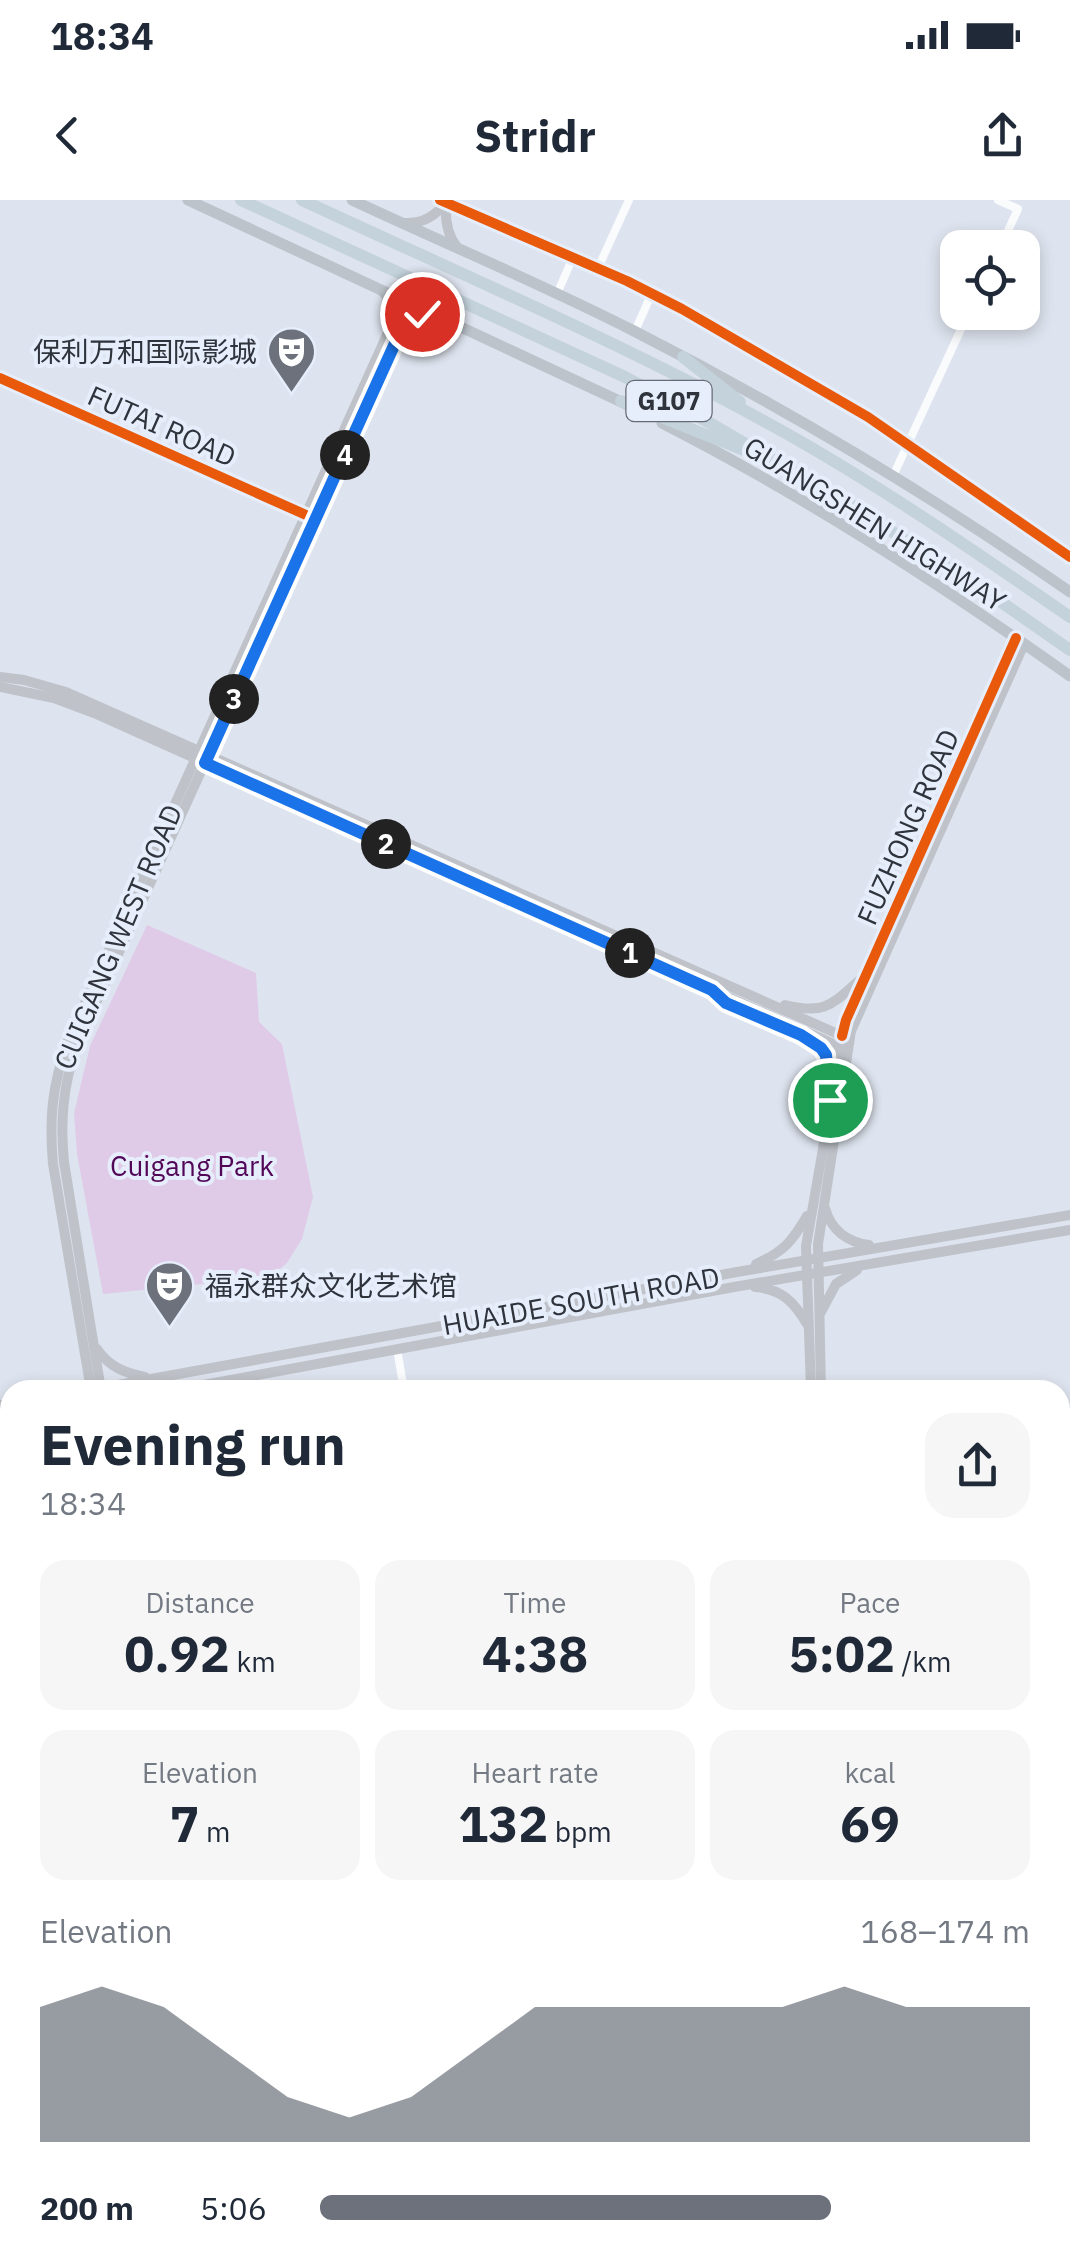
<!DOCTYPE html>
<meta charset="utf-8">
<style>
body{margin:0;font-family:"IBM Plex Sans","Noto Sans SC",sans-serif;background:#f6f6f7;color:#1f2937;height:100vh;display:flex;flex-direction:column;font-size:38px;white-space:nowrap}
*{box-sizing:border-box;margin:0}
p{font-size:32px;color:#747a83}
.icon{flex:none;width:55px;height:55px;fill:none;stroke:currentColor;stroke-width:2;stroke-linecap:round;stroke-linejoin:round}
.map{position:relative;flex:1;overflow:hidden}
.panel{position:absolute;left:0px;top:1180px;width:1070px;height:888px;display:flex;flex-direction:column;background:#fff;border-radius:30px 30px 0 0;box-shadow:0 5px 15px #0003}
.panel>*{flex:none}
.fabs{position:absolute;left:940px;top:30px;display:grid;gap:20px}
.fabs a{display:grid;place-items:center;width:100px;height:100px;border-radius:20px;background:#fff;box-shadow:0 5px 15px #0003;font-size:50px}
.pin{position:absolute;display:grid;place-items:center;width:85px;height:85px;color:#fff;margin:-42px;border:5px solid #fff;border-radius:50%;box-shadow:0 2px 10px #0007}
.km{position:absolute;width:50px;height:50px;margin:-25px;border-radius:50%;background:#222;color:#fff;font-size:28px;line-height:50px;text-align:center}
.round{display:grid;place-items:center;flex:none;width:105px;height:105px;border-radius:30px;background:#f6f6f7}
.headline{display:flex;align-items:center;justify-content:space-between;height:170px;padding:0 40px}
h1{font-size:55px;font-weight:800;line-height:75px}
.metrics{display:grid;grid-template-columns:repeat(3,1fr);gap:15px;height:170px;padding:10px 40px}
.metrics div{display:grid;align-content:center;border-radius:25px;background:#f6f6f7;text-align:center}
.metrics b{font-size:50px;font-weight:800}
.metrics small{font-size:28px;font-weight:400}
.metrics p{font-size:28px}
.chart{height:280px;padding:20px 40px}
.chart p{display:flex;justify-content:space-between}
.chart svg{width:100%;height:180px;margin-top:10px;fill:#6c717b;opacity:.7}
ul{padding:0 40px;list-style:none;font-size:32px}
li{display:grid;grid-template-columns:160px 120px 1fr;align-items:center;height:75px}
li i{height:25px;border-radius:12px;background:#6c717b}
.status{display:flex;justify-content:space-between;align-items:center;height:70px;padding:0 50px;background:#fff;direction:ltr}
.status svg{height:28px;fill:currentColor}
header{display:flex;justify-content:space-between;align-items:center;height:130px;padding:0 40px;background:#fff;font-size:45px;font-weight:800}
.map>svg:first-child{display:block}
.green{fill:#dfcbe8}
.lines{fill:none;stroke-linecap:round;stroke-linejoin:round}
.street{stroke:#fafbfd;stroke-width:8}
.secondary{stroke:#bfc3c9;stroke-width:10}
.primary{stroke:#bdc3ca;stroke-width:11}
.highway{stroke:#c4d2db;stroke-width:12}
.cycleway-casing{stroke:#e7eefb;stroke-width:16}
.cycleway{stroke:#e8590c;stroke-width:10}
.route-casing{stroke:#fff;stroke-width:20}
.route{stroke:#1a73e8;stroke-width:12}
.labels{text-anchor:middle;stroke-width:8;stroke-linejoin:round;paint-order:stroke}
.shield{fill:#e7eefb;stroke:#666b75;stroke-width:2.5}
.shield-label{font-size:25px;font-weight:bold;fill:#2f333c}
.poi-label{font-size:28px;fill:#2f333c;stroke:#e7eefb;text-anchor:end}
.street-label{font-size:28px;fill:#2f333c;stroke:#e7eefb}
.park-label{font-size:28px;fill:#520658;stroke:#e7eefb}
</style>
<div class="status"><b>18:34</b><svg viewBox="0 0 49 12"><path d="M0 12V9h3v3zM5 12V6h3v6zM10 12V3h3v9zM15 12V0h3v12zM26 1h20v11H26zM47 4h2v5h-2z"/></svg></div>
<header><svg class="icon" aria-label="back" viewBox="0 0 24 24"><path d="M15 5l-7 7 7 7"/></svg>Stridr<svg class="icon" aria-label="share" viewBox="0 0 24 24"><path d="M12 15V3M7 8l5-5 5 5M5 13v7h14v-7"/></svg></header>
<div class="map">
<svg width="1070" height="2067" viewBox="0 0 1070 2067">
<rect width="100%" height="100%" fill="#dee4ef"/>
<g class="green">
<polygon points="147,725 256,773 259,822 282,844 313,997 302,1039 287,1063 270,1077 103,1094 77,954 74,913 90,846"/>
<polygon points="1060,1736 1070,1756 1070,2067 903,2067 902,2058 1060,2058"/>
</g>
<g class="lines">
<g class="street">
<polyline points="440,0 627,81 682,109 868,217 1070,357"/>
<polyline points="998,0 1018,9 1000,48"/>
<polyline points="598,68 629,0"/>
<polyline points="557,94 573,57"/>
<polyline points="635,131 652,93"/>
<polyline points="0,178 306,315"/>
<polyline points="893,276 969,112"/>
<polyline points="397,1149 404,1190"/>
<polyline points="0,1454 10,1453"/>
</g>
<g class="secondary">
<path d="M 446,3 C 445,18 447,35 457,47"/>
<path d="M 403,23 C 423,24 436,16 448,0"/>
<polyline points="0,477 24,480 66,492 849,839"/>
<polyline points="0,487 54,498 94,513 847,850"/>
<path d="M 785,805 C 827,815 832,804 862,778"/>
<path d="M 801,835 C 823,850 829,853 829,881"/>
<path d="M 825,1008 C 831,1030 847,1042 869,1045"/>
<path d="M 756,1064 C 783,1052 792,1042 807,1016"/>
<path d="M 755,1087 C 782,1089 794,1102 807,1124"/>
<polyline points="821,1112 836,1084 857,1070"/>
<path d="M 97,1149 C 109,1167 125,1173 145,1177"/>
<polyline points="96,1189 737,1072 1070,1015"/>
<path d="M 91,1190 L 53,964 C 49,919 52,887 67,843 L 391,126 C 395,111 392,101 381,90"/>
<path d="M 101,1190 L 64,962 C 60,921 63,887 76,847 L 401,130 L 413,117 L 432,113"/>
<polyline points="176,1190 734,1087 1070,1030"/>
<polyline points="811,1190 806,1046 844,828 1016,438"/>
<polyline points="821,1190 818,1044 851,831 1024,444"/>
<polyline points="0,1205 10,1204"/>
<polyline points="0,1219 10,1218"/>
<polyline points="1060,1549 1070,1548"/>
<polyline points="1060,1561 1070,1559"/>
<polyline points="0,1724 10,1723"/>
<polyline points="0,1734 10,1733"/>
<polyline points="252,2058 254,2067"/>
<polyline points="264,2058 265,2067"/>
<polyline points="847,2058 848,2067"/>
<polyline points="859,2058 860,2067"/>
</g>
<g class="primary">
<polyline points="188,0 628,205"/>
<path d="M 352,0 C 446,44 542,84 634,131 C 785,208 931,295 1070,392"/>
<path d="M 662,223 C 805,296 940,384 1070,476"/>
</g>
<g class="highway">
<polyline points="241,0 625,177 701,218 851,305 1004,404 1070,450"/>
<path d="M 302,0 C 456,72 613,139 762,220 C 869,278 970,348 1070,417"/>
<polyline points="683,157 740,202"/>
<polyline points="621,201 744,250"/>
</g>
<defs>
<g id="cycleway">
<polyline points="440,0 627,81 682,109 868,217 1070,357"/>
<polyline points="0,178 306,315"/>
<polyline points="842,836 846,820 1016,438"/>
</g>
</defs>
<use href="#cycleway" class="cycleway-casing"/>
<use href="#cycleway" class="cycleway"/>
</g>
<g class="lines">
<defs>
<polyline id="route" points="422,114 413,117 401,130 205,563 712,790 726,803 801,835 821,848 826,855 830,900"/>
</defs>
<use href="#route" class="route-casing"/>
<use href="#route" class="route"/>
</g>
<defs>
<symbol id="theatre-pin" viewBox="-11 -11 22 30"><path d="M0 17L-7.5 6A9.5 9.5 0 1 1 7.5 6Z" fill="#6c717b" stroke="#e7eefb"/><path d="M-5-5.5Q0-4 5-5.5V0Q5 5 0 6Q-5 5-5 0ZM-3.3-2.5H-1v1.5H-3.3ZM1-2.5H3.3v1.5H1ZM-2.8 1Q0 5.5 2.8 1Z" fill="#fff"/></symbol>
</defs>
<g fill-rule="evenodd">
<use href="#theatre-pin" x="264" y="124" width="55" height="75"/>
<use href="#theatre-pin" x="142" y="1058" width="55" height="75"/>
</g>
<g class="labels">
<rect class="shield" x="626.5" y="181" width="85" height="40" rx="8"/>
<g class="shield-label">
<text x="669" y="210">G107</text>
</g>
<g class="poi-label">
<text x="257" y="162">保利万和国际影城</text>
<text x="205" y="1096" text-anchor="start">福永群众文化艺术馆</text>
</g>
<g class="street-label">
<text transform="translate(162 226) rotate(24)" y="10">FUTAI ROAD</text>
<text transform="translate(875 324) rotate(32)" y="10">GUANGSHEN HIGHWAY</text>
<text transform="translate(908 627) rotate(-66)" y="10">FUZHONG ROAD</text>
<text transform="translate(118 737) rotate(-67)" y="10">CUIGANG WEST ROAD</text>
<text transform="translate(581 1101) rotate(-10)" y="10">HUAIDE SOUTH ROAD</text>
</g>
<g class="park-label">
<text x="192" y="976">Cuigang Park</text>
</g>
</g>
</svg>
<div class="fabs">
<a><svg class="icon" aria-label="locate" viewBox="0 0 24 24"><circle cx="12" cy="12" r="6"/><path d="M12 2v4M12 18v4M2 12h4M18 12h4"/></svg></a>
</div>
<div class="pin" style="left:830px;top:900px;background:#1e9e55"><svg class="icon" aria-label="arrive" viewBox="0 0 24 24"><path d="M6 21V4h12l-3 4 3 4H6"/></svg></div>
<div class="pin" style="left:422px;top:114px;background:#d93025"><svg class="icon" aria-label="check" viewBox="0 0 24 24"><path d="M5 12l5 5 9-10"/></svg></div>
<b class="km" style="left:630px;top:753px">1</b>
<b class="km" style="left:386px;top:644px">2</b>
<b class="km" style="left:234px;top:499px">3</b>
<b class="km" style="left:345px;top:255px">4</b>
<section class="panel">
<div class="headline"><div><h1>Evening run</h1><p>18:34</p></div><a class="round"><svg class="icon" aria-label="share" viewBox="0 0 24 24"><path d="M12 15V3M7 8l5-5 5 5M5 13v7h14v-7"/></svg></a></div>
<div class="metrics">
<div><p>Distance</p><b>0.92<small> km</small></b></div>
<div><p>Time</p><b>4:38</b></div>
<div><p>Pace</p><b>5:02<small> /km</small></b></div>
</div>
<div class="metrics">
<div><p>Elevation</p><b>7<small> m</small></b></div>
<div><p>Heart rate</p><b>132<small> bpm</small></b></div>
<div><p>kcal</p><b>69</b></div>
</div>
<div class="chart"><p><span>Elevation</span>168–174 m</p>
<svg viewBox="0 0 160 44" preserveAspectRatio="none"><path d="M0 44V11L10 6L20 11L30 22L40 33L50 38L60 33L70 22L80 11L90 11L100 11L110 11L120 11L130 6L140 11L150 11L160 11V44z"/></svg>
</div>
<ul>
<li><b>200 m</b>5:06<i style="width:72%"></i></li>
</ul>
</section>
</div>
